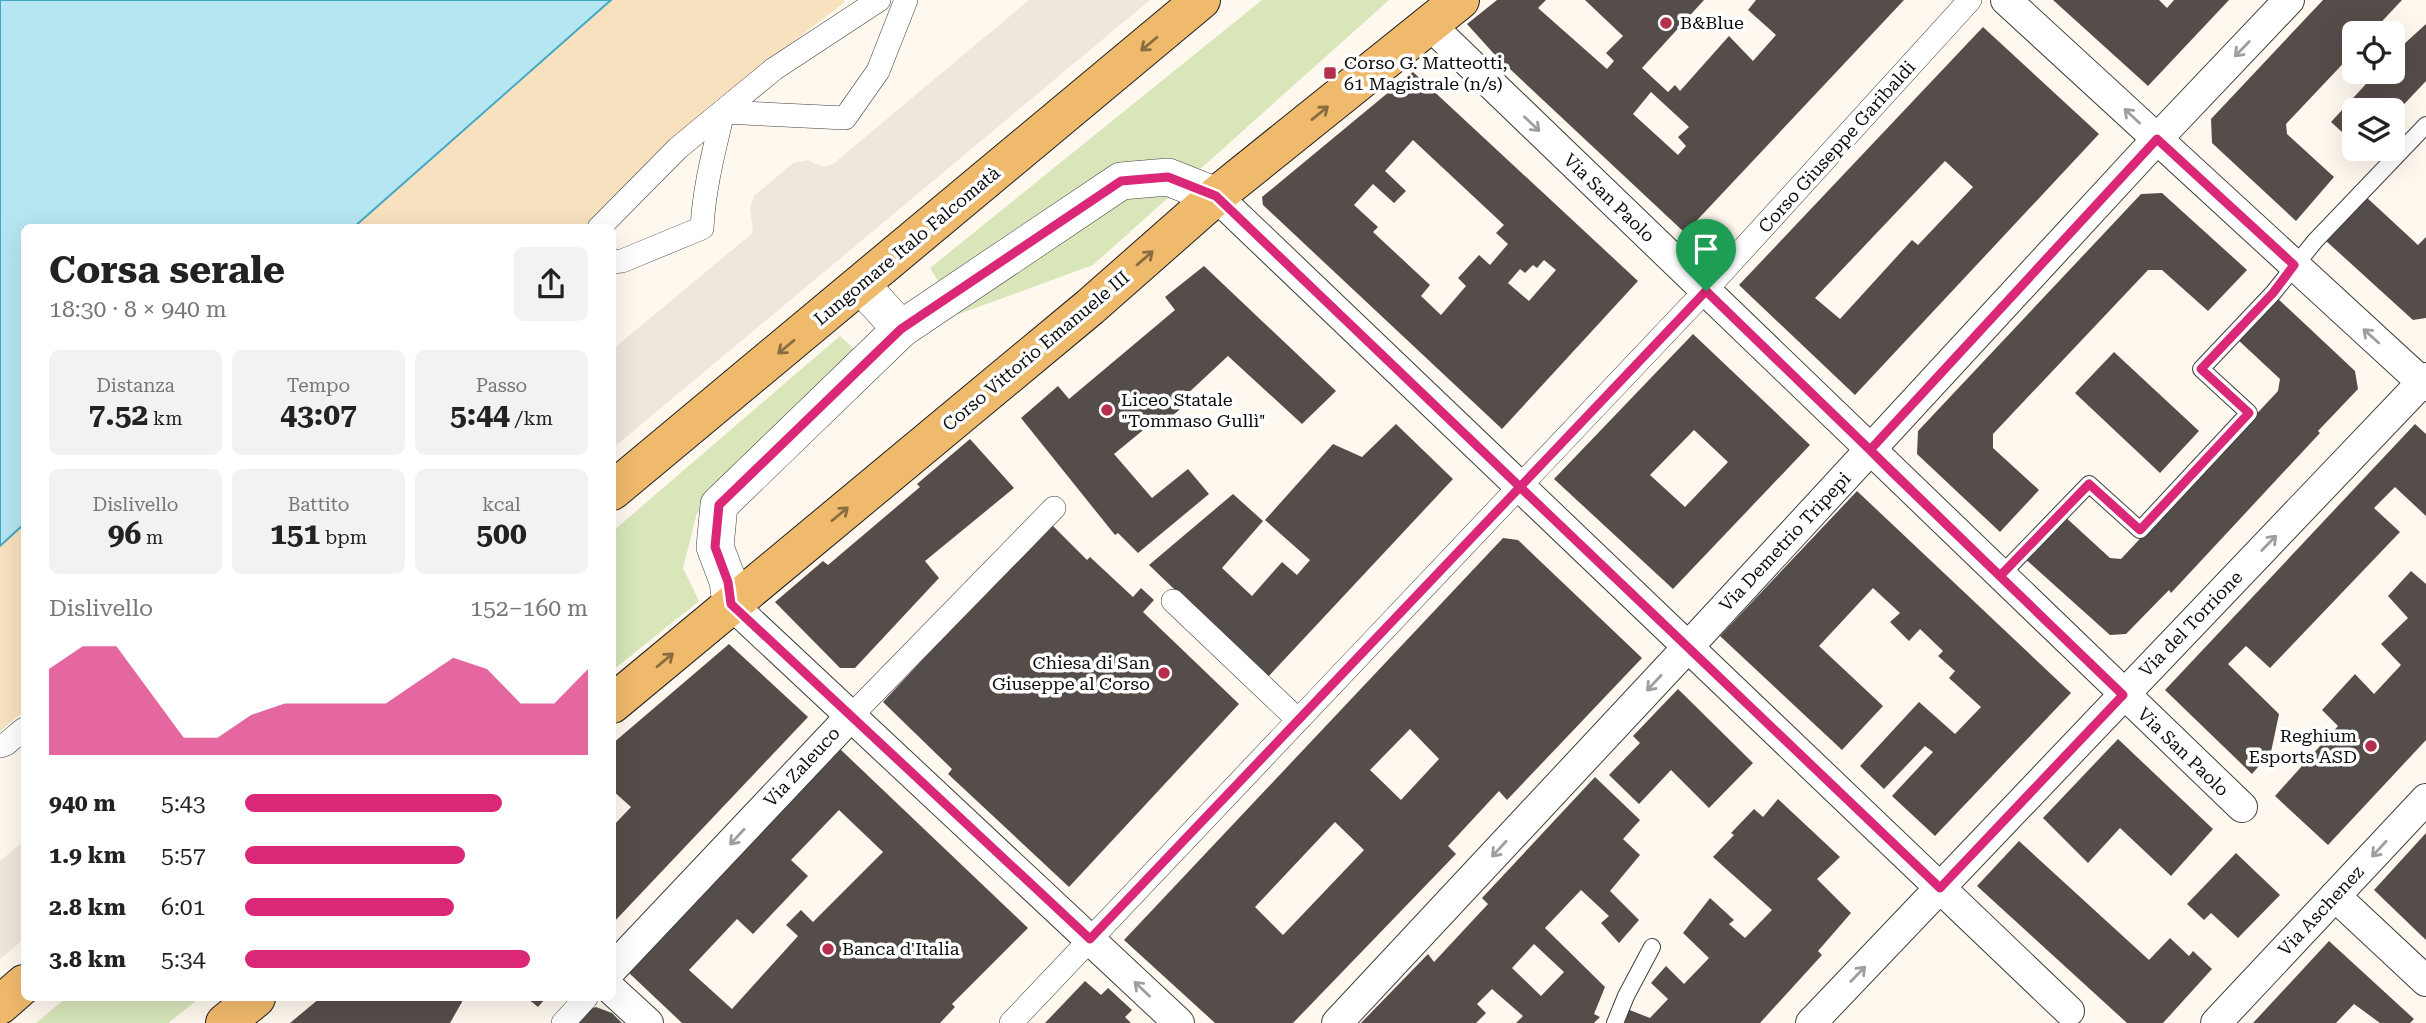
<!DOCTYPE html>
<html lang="it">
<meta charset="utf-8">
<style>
body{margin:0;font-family:"Roboto Serif",serif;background:#f2f2f2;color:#222;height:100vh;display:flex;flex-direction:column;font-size:26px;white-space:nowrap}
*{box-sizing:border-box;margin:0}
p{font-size:23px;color:#767676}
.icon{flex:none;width:38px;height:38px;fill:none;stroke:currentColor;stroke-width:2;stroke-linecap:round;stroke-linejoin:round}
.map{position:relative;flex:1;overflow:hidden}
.panel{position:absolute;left:21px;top:224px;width:595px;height:777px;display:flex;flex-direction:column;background:#fff;border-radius:10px;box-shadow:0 7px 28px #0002}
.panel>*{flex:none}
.buttons{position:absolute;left:2342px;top:21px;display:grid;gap:14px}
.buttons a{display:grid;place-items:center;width:63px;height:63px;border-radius:10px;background:#fff;box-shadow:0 7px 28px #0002;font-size:35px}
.pin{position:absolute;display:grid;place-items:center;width:60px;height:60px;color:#fff;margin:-72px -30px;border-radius:50% 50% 50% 0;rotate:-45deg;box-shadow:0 0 7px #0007}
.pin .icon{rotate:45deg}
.round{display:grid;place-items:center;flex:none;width:74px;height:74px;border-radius:10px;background:#f2f2f2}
.head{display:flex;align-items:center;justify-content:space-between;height:119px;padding:0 28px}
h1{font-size:38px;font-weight:700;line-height:52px}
.stats{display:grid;grid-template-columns:repeat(3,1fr);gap:10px;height:119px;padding:7px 28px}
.stats div{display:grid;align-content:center;border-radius:10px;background:#f2f2f2;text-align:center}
.stats b{font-size:30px;font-weight:700}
.stats small{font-size:19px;font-weight:400}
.stats p{font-size:19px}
.chart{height:196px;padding:14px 28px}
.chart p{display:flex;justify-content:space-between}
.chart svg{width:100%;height:126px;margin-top:7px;fill:#db2777;opacity:.7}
ul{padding:0 28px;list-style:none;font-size:23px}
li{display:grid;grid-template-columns:112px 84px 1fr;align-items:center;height:52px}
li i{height:18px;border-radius:9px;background:#db2777}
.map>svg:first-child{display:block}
.green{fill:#d8e6ba}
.sand{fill:#f7e1be}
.plaza{fill:#ede7de}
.water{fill:#b6e6f2;stroke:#42a6c5;stroke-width:2}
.building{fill:#554d4a;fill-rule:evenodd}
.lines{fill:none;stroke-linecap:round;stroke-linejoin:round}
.service-casing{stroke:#404040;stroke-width:18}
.pedestrian-casing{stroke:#404040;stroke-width:24}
.minor-casing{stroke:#404040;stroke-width:32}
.tertiary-casing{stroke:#404040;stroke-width:38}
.primary-casing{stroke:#1e1e1e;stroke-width:40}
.service{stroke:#fff;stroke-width:16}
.pedestrian{stroke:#fff;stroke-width:23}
.minor{stroke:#fff;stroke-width:30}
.tertiary{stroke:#fff;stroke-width:37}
.primary{stroke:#f0ba6c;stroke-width:38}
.oneway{stroke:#8a6c41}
.oneway2{stroke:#9e9e9e}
.route-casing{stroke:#fff;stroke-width:14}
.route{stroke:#db2777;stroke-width:9}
.poi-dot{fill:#b52e4b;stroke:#fff;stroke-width:2.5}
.labels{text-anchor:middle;stroke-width:7;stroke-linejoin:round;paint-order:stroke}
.poi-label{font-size:18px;fill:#0d0d0d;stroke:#fff;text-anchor:start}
.street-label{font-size:18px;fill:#0d0d0d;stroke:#fff}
</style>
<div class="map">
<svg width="2426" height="1023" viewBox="0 0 2426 1023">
<rect width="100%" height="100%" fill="#fef8ee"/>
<g class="green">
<polygon points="1262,0 1389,0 1093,265 959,314 930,268"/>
<polygon points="840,336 863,357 697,513 683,568 699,601 613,670 613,531"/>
<polygon points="66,998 200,998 168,1023 36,1023"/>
</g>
<g class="sand">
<polygon points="611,0 843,0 845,2 718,99 670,141 584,227 354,228"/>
<polygon points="24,524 24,711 0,731 0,546"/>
</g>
<g class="plaza">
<polygon points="1029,0 1150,0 613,448 613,349 749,236 753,231 750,208 754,196 793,163 808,160 823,167 833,164"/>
<polygon points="24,841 24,939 0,959 0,861"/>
</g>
<polygon class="water" points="0,0 611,0 354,227 24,228 24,524 0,546"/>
<g class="building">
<path d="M 1497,0 L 1546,0 L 1538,8 L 1607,69 L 1614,61 L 1606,53 L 1623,36 L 1585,0 L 1704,0 L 1642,68 L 1668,92 L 1675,85 L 1680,91 L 1729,36 L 1753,61 L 1776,35 L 1748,10 L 1756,0 L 1904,0 L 1685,233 L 1495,55 L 1467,24 ZM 1651,92 L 1689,127 L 1678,137 L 1686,146 L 1678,155 L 1633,114 Z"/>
<polygon points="2053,0 2159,0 2167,8 2174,0 2229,0 2148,86"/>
<polygon points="2323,0 2402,0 2371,33 2354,33 2354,52 2286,124 2287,134 2334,177 2296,221 2212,143 2211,119"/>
<polygon points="2426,24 2426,81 2392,117 2392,110 2354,110 2354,143 2331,122 2377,72 2392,72 2392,55"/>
<path d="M 1983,27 L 2099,134 L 1855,395 L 1739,285 ZM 1945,161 L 1973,187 L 1918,245 L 1912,240 L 1840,319 L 1815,298 Z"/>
<path d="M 1413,72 L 1638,281 L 1502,429 L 1263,205 L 1262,197 ZM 1413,140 L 1504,225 L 1496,233 L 1508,244 L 1490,265 L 1479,255 L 1458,278 L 1466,286 L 1441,315 L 1421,296 L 1430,285 L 1373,232 L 1378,227 L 1354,205 L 1373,184 L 1394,203 L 1406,191 L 1385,171 ZM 1544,260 L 1556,270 L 1529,301 L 1508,283 L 1520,269 L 1525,273 L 1533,265 L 1537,268 Z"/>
<polygon points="2162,193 2247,270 2208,311 2162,270 2148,270 1993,434 1993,448 2039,490 2000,532 1917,454 1918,431 2141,194"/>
<polygon points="2364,195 2418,245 2426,237 2426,318 2413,320 2325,240"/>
<polygon points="1204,266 1336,391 1302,424 1228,356 1184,397 1189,402 1157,428 1153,422 1114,454 1152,498 1188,469 1209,494 1138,553 1118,533 1115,535 1021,418 1058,386 1069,399 1175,310 1165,297"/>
<polygon points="2274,295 2355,371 2358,389 2318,431 2320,433 2171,593 2169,590 2126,634 2110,635 2023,557 2062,514 2110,558 2121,559 2278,391 2280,379 2236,338"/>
<path d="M 1693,334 L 1810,445 L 1673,589 L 1554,479 ZM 1694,430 L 1728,462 L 1685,507 L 1650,475 Z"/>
<polygon points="2114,352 2199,431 2160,473 2075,393"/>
<polygon points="1396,424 1453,479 1267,678 1149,565 1233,494 1263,521 1222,568 1252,596 1282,562 1297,575 1310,560 1265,520 1333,444 1362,457"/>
<polygon points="2415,424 2426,434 2426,516 2395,487 2374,508 2400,532 2270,668 2246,646 2228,664 2279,714 2271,752 2252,774 2165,690"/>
<polygon points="970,439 1014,488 925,561 939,578 855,668 840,668 775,602 823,561 828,565 920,487 917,484"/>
<polygon points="1857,491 2071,693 1935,836 1892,796 1933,752 1925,746 1884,789 1860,766 1919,702 1955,734 1981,707 1949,678 1955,671 1938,656 1943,651 1920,629 1909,641 1890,622 1900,613 1873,588 1819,646 1883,706 1842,750 1720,636"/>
<polygon points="1050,523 1087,560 1090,557 1133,597 1141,588 1154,600 1143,612 1239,704 1069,887 948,774 952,769 883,702"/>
<path d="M 1503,538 L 1518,540 L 1642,658 L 1507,800 L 1499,791 L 1448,846 L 1456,854 L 1293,1023 L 1215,1023 L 1124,940 ZM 1410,729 L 1439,759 L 1401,800 L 1370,770 ZM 1335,822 L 1364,850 L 1283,935 L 1255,907 Z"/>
<polygon points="2411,571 2426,584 2426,740 2328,845 2275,796 2338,726 2322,710 2355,674 2374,694 2401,665 2381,644 2408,618 2388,596"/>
<polygon points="729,644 808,717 612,924 612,827 631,807 612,790 612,744"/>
<polygon points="1678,689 1753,763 1709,808 1671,770 1639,804 1609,775 1640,743 1633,736"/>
<polygon points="2118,739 2213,829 2171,876 2120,828 2088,863 2043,818"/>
<path d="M 835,749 L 840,749 L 1028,928 L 952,1004 L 955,1007 L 940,1023 L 682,1023 L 628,972 ZM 839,810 L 883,852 L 813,922 L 801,910 L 786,925 L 798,936 L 732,1009 L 689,970 L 737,919 L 753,934 L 808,876 L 791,860 Z"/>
<path d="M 1595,777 L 1640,820 L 1623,839 L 1640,855 L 1610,891 L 1639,920 L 1619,943 L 1601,923 L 1609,916 L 1581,890 L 1545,928 L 1605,987 L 1594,1014 L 1600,1017 L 1594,1023 L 1516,1023 L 1523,1016 L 1492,989 L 1477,1004 L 1486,1013 L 1476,1023 L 1361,1023 L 1428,954 L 1434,962 L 1488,904 L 1482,898 ZM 1534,944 L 1564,972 L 1541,996 L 1512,968 Z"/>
<polygon points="1778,799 1840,857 1817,879 1851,913 1818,951 1822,955 1760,1023 1621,1023 1627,1009 1650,1018 1668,999 1651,983 1666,966 1684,984 1709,958 1683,933 1710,898 1734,920 1729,924 1745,938 1772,910 1713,857 1734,835 1731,833 1754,809 1763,817"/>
<polygon points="2426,833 2426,940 2374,890"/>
<polygon points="2019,841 2149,960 2170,938 2189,956 2193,951 2212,969 2163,1023 2127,1023 1977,886"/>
<polygon points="2236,853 2280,895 2238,938 2211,913 2204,920 2187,904"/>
<polygon points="2329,941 2414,1019 2410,1023 2380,1023 2354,1004 2336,1023 2253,1023"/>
<polygon points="1085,981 1101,995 1108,988 1132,1010 1125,1017 1131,1023 1045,1023"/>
<polygon points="320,998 462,998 462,1002 450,1023 290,1023"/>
<polygon points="527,998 546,998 538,1007"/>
<polygon points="596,1007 612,1013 622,1023 577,1023 590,1009"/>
</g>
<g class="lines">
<defs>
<g id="service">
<polyline points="2000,576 2089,484 2140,530 2249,413 2201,369 2273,293 2315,241 2426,125"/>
<polyline points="1615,1023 1626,996 1652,947"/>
</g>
<g id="pedestrian">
<polyline points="599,228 678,148 774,69 879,0"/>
<path d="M 612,262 L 622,261 L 702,228 C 704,188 714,151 723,112 L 845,118 L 878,71 L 906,0"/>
<polyline points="1173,601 1297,719"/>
<polyline points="851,716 1054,508"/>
<polyline points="0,746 6,744 24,729"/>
<polyline points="563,1023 586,998"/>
<polyline points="1011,1023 1705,291 1970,0"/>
</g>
<g id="minor">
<polyline points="2006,0 2426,386"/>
<polyline points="1430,25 2242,807"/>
<polyline points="1216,196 2069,1011"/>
<polyline points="731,604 1179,1023"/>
<polyline points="2335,896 2426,981"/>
<polyline points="612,969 851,716"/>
<polyline points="612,990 648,1023"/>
<polyline points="1337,1023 1688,647 2157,139 2289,0"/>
<polyline points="1811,1023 2426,378"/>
<polyline points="2216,1023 2426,799"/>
</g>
<g id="tertiary">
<polyline points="861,285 901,329"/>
<polyline points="731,604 728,581 715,547 719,505 901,329 1121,181 1168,177 1216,196"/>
</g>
<g id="primary">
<polyline points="612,491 1201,0"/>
<polyline points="612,704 1090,307 1216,196 1460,0"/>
<polyline points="0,1005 24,984"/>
<polyline points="225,1023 256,998"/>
</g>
</defs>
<use href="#service" class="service-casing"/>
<use href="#pedestrian" class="pedestrian-casing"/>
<use href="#minor" class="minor-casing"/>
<use href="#tertiary" class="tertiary-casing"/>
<use href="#primary" class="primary-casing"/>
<use href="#service" class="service"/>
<use href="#pedestrian" class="pedestrian"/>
<use href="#minor" class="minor"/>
<use href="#tertiary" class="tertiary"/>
<use href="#primary" class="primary"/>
</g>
<defs><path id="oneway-shaft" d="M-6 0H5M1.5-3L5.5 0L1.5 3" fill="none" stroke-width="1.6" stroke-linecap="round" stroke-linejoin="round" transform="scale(1.75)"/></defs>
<g class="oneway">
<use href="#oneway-shaft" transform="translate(1149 44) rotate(140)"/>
<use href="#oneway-shaft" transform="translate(1320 113) rotate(-39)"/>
<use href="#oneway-shaft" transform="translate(1145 258) rotate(-41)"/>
<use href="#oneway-shaft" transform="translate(786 347) rotate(140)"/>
<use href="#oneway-shaft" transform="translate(840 514) rotate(-40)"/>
<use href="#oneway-shaft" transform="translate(665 660) rotate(-40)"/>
</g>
<g class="oneway2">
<use href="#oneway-shaft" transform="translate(2242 49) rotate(134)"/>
<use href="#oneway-shaft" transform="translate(2132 116) rotate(-137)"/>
<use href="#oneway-shaft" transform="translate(1532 124) rotate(44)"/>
<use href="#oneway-shaft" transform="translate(2371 336) rotate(-138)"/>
<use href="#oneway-shaft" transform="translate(2269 543) rotate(-46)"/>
<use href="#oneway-shaft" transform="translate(1654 683) rotate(133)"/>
<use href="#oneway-shaft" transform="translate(737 837) rotate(133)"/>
<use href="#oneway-shaft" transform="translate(1499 849) rotate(133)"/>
<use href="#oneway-shaft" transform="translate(2379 849) rotate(133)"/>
<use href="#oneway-shaft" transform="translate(1858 974) rotate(-46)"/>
<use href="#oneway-shaft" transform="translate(1142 989) rotate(-137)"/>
</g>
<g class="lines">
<defs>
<polyline id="route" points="1706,291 1520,487 1216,196 1168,177 1121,181 901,329 719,505 715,547 728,582 731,604 1090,939 1520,487 1940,888 2123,695 1893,473 1870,450 2157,139 2294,265 2273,293 2201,369 2249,413 2140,530 2089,484 2000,576 1706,291"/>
</defs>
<use href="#route" class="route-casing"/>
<use href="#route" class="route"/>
</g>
<g class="poi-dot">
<circle cx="1666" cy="23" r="7"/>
<rect x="1323" y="66" width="14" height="14" rx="3.5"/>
<circle cx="1107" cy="410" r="7"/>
<circle cx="1164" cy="673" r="7"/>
<circle cx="2371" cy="746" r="7"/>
<circle cx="828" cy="949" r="7"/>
</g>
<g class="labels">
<g class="poi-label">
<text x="1680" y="29">B&amp;Blue</text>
<text x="1344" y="69">Corso G. Matteotti,<tspan x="1344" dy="21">61 Magistrale (n/s)</tspan></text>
<text x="1121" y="406">Liceo Statale<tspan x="1121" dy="21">"Tommaso Gullì"</tspan></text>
<text x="1150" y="669" text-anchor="end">Chiesa di San<tspan x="1150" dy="21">Giuseppe al Corso</tspan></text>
<text x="2357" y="742" text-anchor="end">Reghium<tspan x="2357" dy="21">Esports ASD</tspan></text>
<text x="842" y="955">Banca d'Italia</text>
</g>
<g class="street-label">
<text transform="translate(1837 147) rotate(-48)" y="6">Corso Giuseppe Garibaldi</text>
<text transform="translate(1609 198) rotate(44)" y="6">Via San Paolo</text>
<text transform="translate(907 246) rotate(-40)" y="6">Lungomare Italo Falcomatà</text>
<text transform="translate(1036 351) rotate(-40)" y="6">Corso Vittorio Emanuele III</text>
<text transform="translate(1785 542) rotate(-47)" y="6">Via Demetrio Tripepi</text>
<text transform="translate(2191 624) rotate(-46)" y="6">Via del Torrione</text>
<text transform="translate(2183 752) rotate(44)" y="6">Via San Paolo</text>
<text transform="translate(802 767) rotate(-47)" y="6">Via Zaleuco</text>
<text transform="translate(2321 911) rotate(-47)" y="6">Via Aschenez</text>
</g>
</g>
</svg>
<div class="buttons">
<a><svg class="icon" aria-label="locate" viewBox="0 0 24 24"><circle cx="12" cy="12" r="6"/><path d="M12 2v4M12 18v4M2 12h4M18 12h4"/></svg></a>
<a><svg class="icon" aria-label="layers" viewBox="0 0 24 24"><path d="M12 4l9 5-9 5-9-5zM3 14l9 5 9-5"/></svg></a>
</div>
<div class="pin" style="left:1706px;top:291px;background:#1e9e55"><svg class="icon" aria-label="arrive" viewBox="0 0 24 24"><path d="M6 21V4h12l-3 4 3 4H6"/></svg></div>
<section class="panel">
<div class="head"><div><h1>Corsa serale</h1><p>18:30 · 8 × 940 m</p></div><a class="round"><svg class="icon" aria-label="share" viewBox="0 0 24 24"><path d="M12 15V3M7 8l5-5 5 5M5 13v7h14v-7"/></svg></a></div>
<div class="stats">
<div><p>Distanza</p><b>7.52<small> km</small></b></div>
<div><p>Tempo</p><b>43:07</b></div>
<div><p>Passo</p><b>5:44<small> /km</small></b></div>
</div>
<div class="stats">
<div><p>Dislivello</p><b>96<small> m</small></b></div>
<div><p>Battito</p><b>151<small> bpm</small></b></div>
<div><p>kcal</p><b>500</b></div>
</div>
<div class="chart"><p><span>Dislivello</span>152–160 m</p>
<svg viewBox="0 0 160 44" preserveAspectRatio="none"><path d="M0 44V14L10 6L20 6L30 22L40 38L50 38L60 30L70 26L80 26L90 26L100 26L110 18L120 10L130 14L140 26L150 26L160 14V44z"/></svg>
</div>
<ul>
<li><b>940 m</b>5:43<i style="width:75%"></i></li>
<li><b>1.9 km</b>5:57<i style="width:64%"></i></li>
<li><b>2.8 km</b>6:01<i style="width:61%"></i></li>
<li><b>3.8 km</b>5:34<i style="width:83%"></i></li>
</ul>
</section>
</div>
